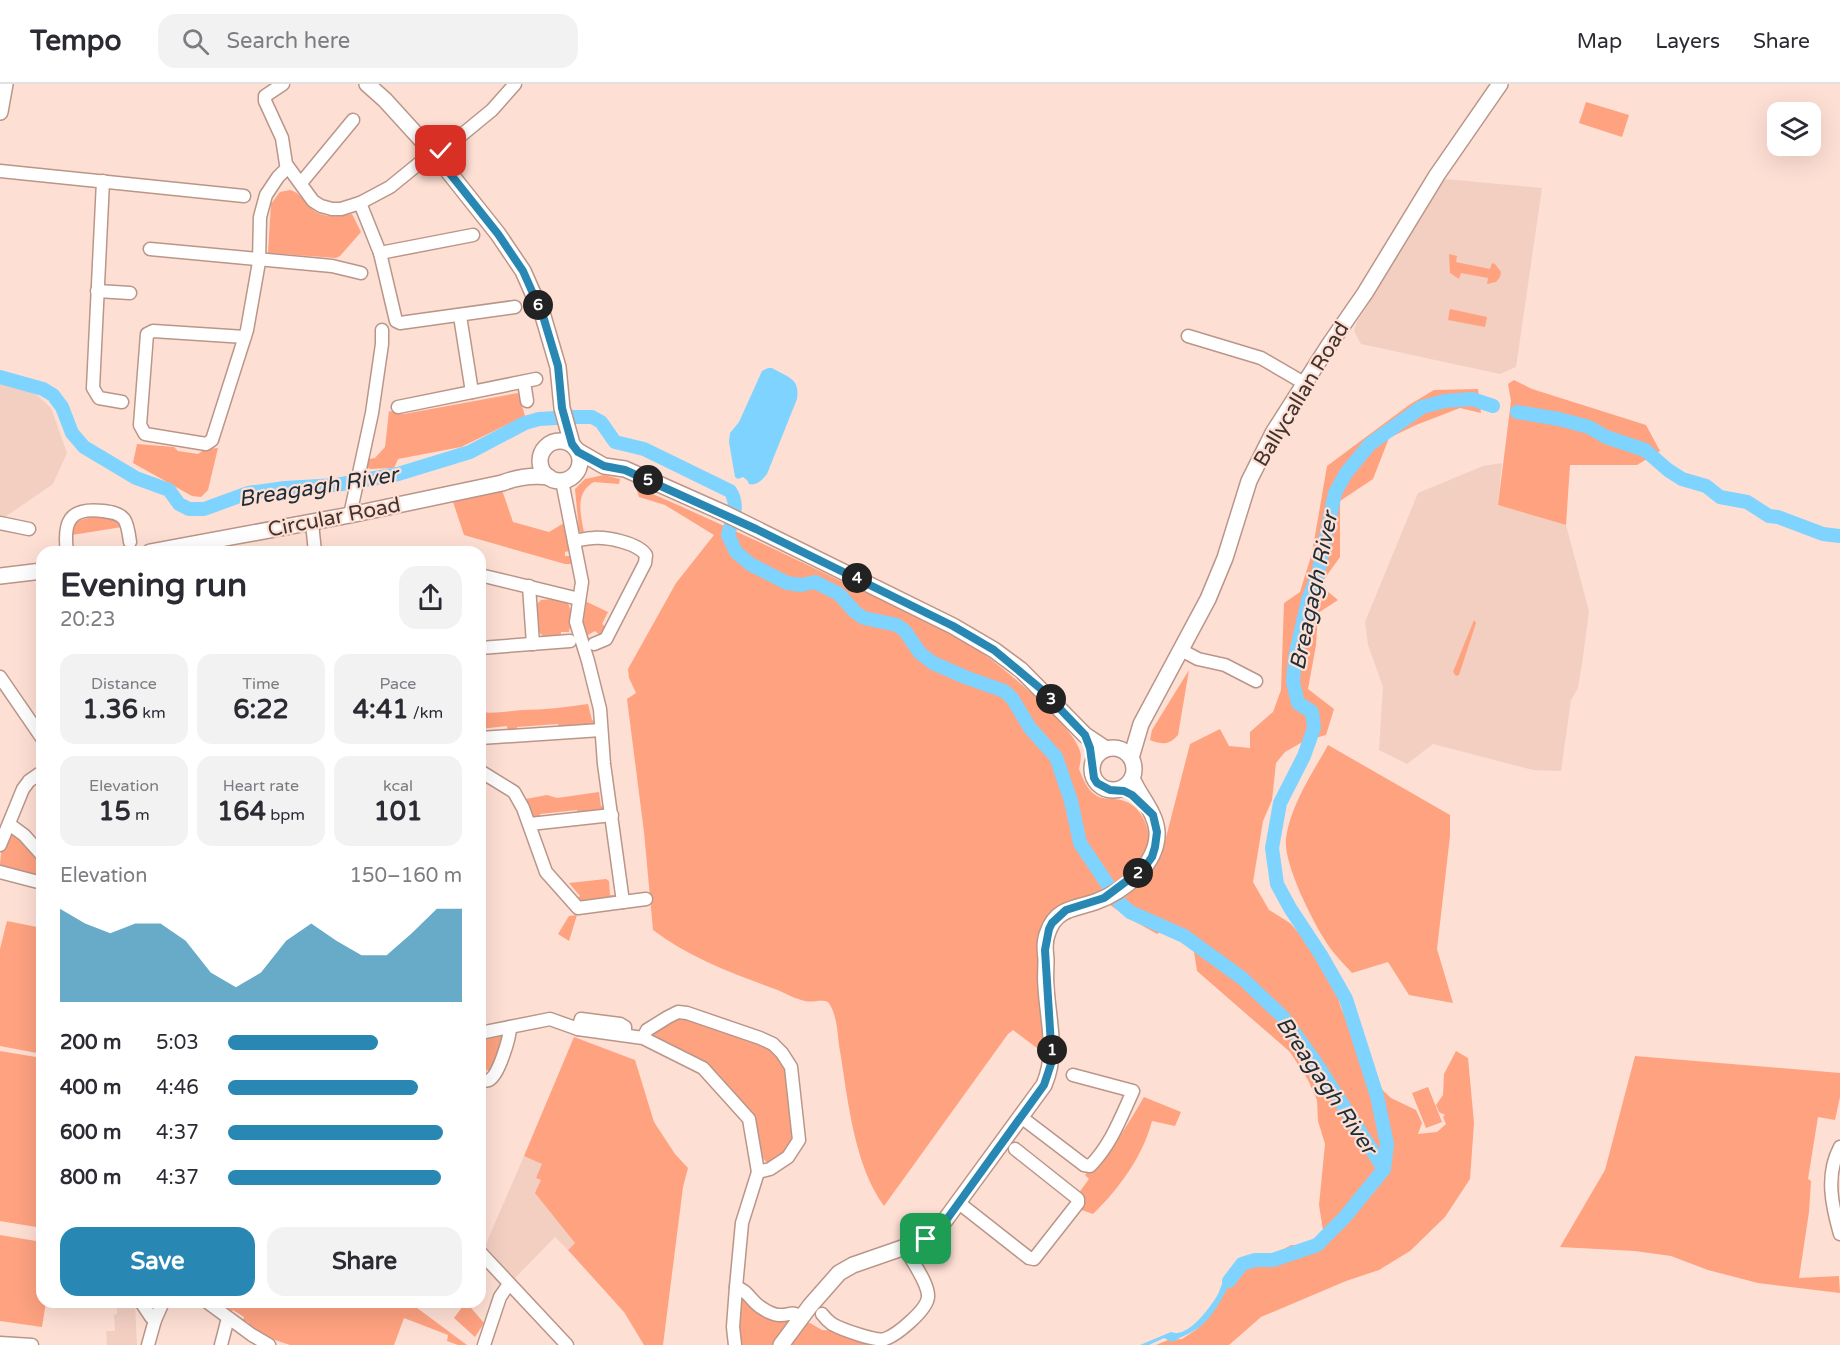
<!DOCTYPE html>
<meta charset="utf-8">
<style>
body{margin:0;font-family:"Varela Round",sans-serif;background:#f2f2f3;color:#2b2b33;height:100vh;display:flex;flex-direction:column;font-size:22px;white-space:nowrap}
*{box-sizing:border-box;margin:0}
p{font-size:20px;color:#7c7c81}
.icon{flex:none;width:33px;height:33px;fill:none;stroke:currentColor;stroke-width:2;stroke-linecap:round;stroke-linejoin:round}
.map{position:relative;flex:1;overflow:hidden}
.details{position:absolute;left:36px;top:462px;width:450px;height:762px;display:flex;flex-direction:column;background:#fff;border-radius:18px;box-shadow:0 6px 24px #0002}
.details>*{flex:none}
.buttons{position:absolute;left:1767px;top:18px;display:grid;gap:12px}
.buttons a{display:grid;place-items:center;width:54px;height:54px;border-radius:12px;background:#fff;box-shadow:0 6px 24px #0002;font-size:30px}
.pin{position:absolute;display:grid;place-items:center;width:51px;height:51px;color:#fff;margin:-26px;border-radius:12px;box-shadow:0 3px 9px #0006}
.km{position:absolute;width:30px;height:30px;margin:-15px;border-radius:50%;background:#222;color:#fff;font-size:16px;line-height:30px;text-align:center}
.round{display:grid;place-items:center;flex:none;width:63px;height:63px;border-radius:18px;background:#f2f2f3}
.head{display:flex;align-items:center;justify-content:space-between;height:102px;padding:0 24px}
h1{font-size:33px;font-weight:700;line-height:45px}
.stats{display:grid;grid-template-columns:repeat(3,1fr);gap:9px;height:102px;padding:6px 24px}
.stats div{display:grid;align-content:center;border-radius:15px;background:#f2f2f3;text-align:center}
.stats b{font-size:26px;font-weight:700}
.stats small{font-size:16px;font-weight:400}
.stats p{font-size:16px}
.chart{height:168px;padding:12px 24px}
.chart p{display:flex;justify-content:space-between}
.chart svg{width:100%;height:108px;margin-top:6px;fill:#2888b3;opacity:.7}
.cta{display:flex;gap:12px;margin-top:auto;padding:12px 24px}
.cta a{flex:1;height:69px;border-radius:18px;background:#2888b3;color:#fff;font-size:24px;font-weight:700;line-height:69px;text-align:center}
.cta a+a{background:#f2f2f3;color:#2b2b33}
ul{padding:0 24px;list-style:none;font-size:20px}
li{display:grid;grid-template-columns:96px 72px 1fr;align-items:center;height:45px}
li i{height:15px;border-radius:8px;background:#2888b3}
header{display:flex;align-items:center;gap:36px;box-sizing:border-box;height:84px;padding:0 30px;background:#fff;border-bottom:2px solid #e1e1e2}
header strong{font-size:28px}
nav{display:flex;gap:33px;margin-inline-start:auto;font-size:21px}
.search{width:420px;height:54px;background:#f2f2f3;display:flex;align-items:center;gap:15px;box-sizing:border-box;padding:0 21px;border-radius:18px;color:#7c7c81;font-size:22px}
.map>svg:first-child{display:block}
.built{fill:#f3cfc2}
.green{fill:#fea280}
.water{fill:#7fd3ff}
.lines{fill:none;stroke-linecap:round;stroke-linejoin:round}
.river{stroke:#7fd3ff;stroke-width:14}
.minor-casing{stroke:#ba9689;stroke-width:15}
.major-casing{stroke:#ba9689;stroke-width:18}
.minor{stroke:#fff;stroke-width:12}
.major{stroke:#fff;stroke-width:15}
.route-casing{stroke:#fff;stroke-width:12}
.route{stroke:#2888b3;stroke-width:8}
.labels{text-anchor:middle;stroke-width:4.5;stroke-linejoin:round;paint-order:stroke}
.street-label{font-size:21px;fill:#42332e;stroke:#fedfd4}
.water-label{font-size:22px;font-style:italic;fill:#1c2f39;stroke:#fedfd4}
</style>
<header>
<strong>Tempo</strong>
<div class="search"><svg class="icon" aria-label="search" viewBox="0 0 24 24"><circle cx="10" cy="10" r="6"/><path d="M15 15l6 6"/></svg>Search here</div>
<nav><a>Map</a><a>Layers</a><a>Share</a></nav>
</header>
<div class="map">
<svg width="1840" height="1261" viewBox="0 0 1840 1261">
<rect width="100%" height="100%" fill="#fedfd4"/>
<g class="built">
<polygon points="1445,95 1542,104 1516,283 1500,290 1361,260 1354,247 1357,238"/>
<polygon points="0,299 17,301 38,312 51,324 67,369 53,400 2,435 0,434"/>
<polygon points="1502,379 1498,421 1566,441 1589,527 1583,573 1578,604 1571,616 1561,687 1533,686 1433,660 1407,680 1379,666 1383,603 1368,561 1365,538 1418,409 1483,382"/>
<polygon points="524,1072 543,1080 536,1094 541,1096 536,1109 575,1159 568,1166 555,1153 514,1195 485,1162"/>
<polygon points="122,1218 135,1218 137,1261 107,1261 106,1247 115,1247 114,1231 117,1230 117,1221 122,1221"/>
</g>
<g class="green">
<polygon points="1586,18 1629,31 1622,53 1579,39"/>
<path d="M 290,106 C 300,109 302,115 309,122 C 320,135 337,133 352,130 L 361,148 L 340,172 L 336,174 L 268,169 L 271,120 L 280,108 Z"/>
<polygon points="1449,170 1457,172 1456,178 1490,185 1492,179 1495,180 1501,188 1500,193 1496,198 1487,200 1488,194 1461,189 1459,195 1450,189"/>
<polygon points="1450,225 1487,233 1485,243 1448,236"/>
<polygon points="1514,296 1532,305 1646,341 1660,367 1637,381 1570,381 1566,441 1498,421 1511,317 1508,300"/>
<polygon points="1478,305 1481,329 1460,324 1416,341 1389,354 1373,395 1340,417 1340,473 1320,501 1338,516 1318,529 1316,561 1308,605 1334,625 1326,651 1304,657 1285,668 1276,679 1272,716 1263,737 1253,798 1269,826 1290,839 1309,861 1335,903 1341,924 1373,997 1391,1014 1416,1026 1422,1039 1418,1050 1437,1048 1446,1040 1443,1033 1445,1031 1439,1028 1436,1021 1443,1011 1444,990 1456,967 1468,974 1474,1039 1470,1095 1445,1133 1410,1167 1379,1186 1346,1197 1261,1233 1229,1261 1156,1261 1168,1256 1182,1255 1197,1245 1215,1219 1228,1196 1245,1180 1270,1173 1291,1161 1316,1162 1323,1146 1319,1121 1325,1060 1318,1037 1317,1016 1308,996 1290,968 1197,887 1194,868 1186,848 1166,844 1157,850 1127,833 1106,818 1140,795 1161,773 1190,660 1220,645 1229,662 1250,664 1250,648 1273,628 1281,606 1284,519 1300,508 1312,469 1327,382 1409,321 1434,306"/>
<polygon points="518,309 525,332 461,363 398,375 394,384 370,385 367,383 369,375 375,374 385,363 389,327 404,330"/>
<polygon points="137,360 174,363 178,367 198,370 205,365 218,364 208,406 201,413 192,412 133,379"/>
<path d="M 604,391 L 620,395 L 619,400 L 594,398 C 574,409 581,430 584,449 L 579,447 L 575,405 L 585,395 Z"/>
<path d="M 636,403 C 707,433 777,466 847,500 C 892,521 940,540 981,568 C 1005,585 1073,641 1080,667 C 1082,673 1080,679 1079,685 C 1083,695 1087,706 1097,712 C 1104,716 1113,714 1121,716 C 1143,721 1150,746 1150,765 L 1122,798 L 1054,830 L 1049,973 L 1013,946 L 1008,950 L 884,1122 C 854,1081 848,1016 840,967 C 837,951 838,931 828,918 C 820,915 813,919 805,917 C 795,915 785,909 775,905 C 734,890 688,873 653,846 L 644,748 L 627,615 L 636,609 L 629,594 L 628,585 L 676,499 L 714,451 L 665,421 L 639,413 Z"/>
<polygon points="502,406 513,438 549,448 564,439 569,467 565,468 565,472 570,472 572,480 565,480 464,451 453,418"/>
<path d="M 95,433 L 112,434 L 122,443 L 72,451 C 72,436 83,435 95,433 Z"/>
<polygon points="552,515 568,519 572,530 569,548 561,548 561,554 546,555 538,547 537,520 541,516"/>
<polygon points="585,517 608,528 602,540 608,544 601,552 595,547 586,552 582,541"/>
<polygon points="1474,536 1476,539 1459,591 1456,592 1453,588"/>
<path d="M 1189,586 L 1178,651 C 1169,661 1163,661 1150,656 L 1152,646 Z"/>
<path d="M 588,620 L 592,636 L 596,638 L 591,641 L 559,646 L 558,640 L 517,643 L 517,648 L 508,648 L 507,642 L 480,645 L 480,628 C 495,630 508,627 522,626 C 544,626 566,623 588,620 Z"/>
<path d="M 1328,661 L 1450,731 L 1450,752 L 1437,865 L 1453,919 L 1409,911 L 1388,878 L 1352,889 C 1342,878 1330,866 1323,853 C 1310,832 1283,778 1286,754 C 1291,720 1312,690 1328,661 Z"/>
<polygon points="599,708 601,722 604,722 603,726 578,732 577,726 540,730 541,735 535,736 526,715 547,711 557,714"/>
<path d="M 12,748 L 15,748 L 42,778 L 42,794 L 0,784 C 0,771 2,757 12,748 Z"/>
<polygon points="606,795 609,797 610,811 615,811 616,814 581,820 576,816 580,812 569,799"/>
<polygon points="577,831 569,857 558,850 569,832"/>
<polygon points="7,837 42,844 42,970 0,962 0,865"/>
<polygon points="690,933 758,960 761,958 774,966 789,989 797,1051 786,1072 768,1080 760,1071 755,1035 706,981 655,955 652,950 652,944 666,936"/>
<polygon points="505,949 491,991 488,986 480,989 480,954"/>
<polygon points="574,953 635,976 654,1038 675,1070 688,1084 683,1103 663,1261 644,1261 624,1228 568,1166 575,1159 535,1109 541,1096 536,1094 542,1080 524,1072"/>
<polygon points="0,967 42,974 42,1144 0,1137"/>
<polygon points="1635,972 1840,989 1840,1013 1835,1036 1818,1033 1808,1095 1811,1097 1809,1128 1799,1194 1839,1192 1840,1209 1758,1199 1708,1186 1671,1172 1635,1167 1560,1163 1605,1086"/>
<polygon points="1428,1003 1442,1038 1426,1044 1412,1009"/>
<path d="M 1144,1013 L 1181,1028 L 1175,1042 L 1152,1037 C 1143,1072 1119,1105 1093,1130 L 1079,1125 L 1078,1110 L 1089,1095 L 1085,1091 L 1094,1080 L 1098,1083 C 1115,1061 1130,1037 1144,1013 Z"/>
<polygon points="0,1151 42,1158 42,1218 46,1218 42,1243 0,1237"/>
<polygon points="739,1208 788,1232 793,1237 776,1261 738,1261"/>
<polygon points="216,1218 409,1218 467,1261 458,1261 447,1257 448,1251 404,1234 394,1261 290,1261 269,1254 251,1245 249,1239 243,1236 244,1233 233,1226 229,1230"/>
<polygon points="466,1218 484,1239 475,1253 454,1234"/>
<polygon points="806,1239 810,1239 822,1246 842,1247 878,1261 789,1261"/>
</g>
<g class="water">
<path d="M 768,284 L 772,284 C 789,294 800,294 797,315 L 767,390 C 762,396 757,402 749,400 L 747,396 L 743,393 L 738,395 L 735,393 L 729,358 L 730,349 L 739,338 L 762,287 Z"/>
<path d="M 1238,1181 L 1240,1183 C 1227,1202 1219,1226 1201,1242 C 1193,1248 1181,1253 1172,1258 L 1164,1254 L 1149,1261 L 1140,1261 L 1171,1248 C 1187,1255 1209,1225 1217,1212 C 1220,1207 1221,1200 1225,1195 C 1229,1190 1234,1185 1238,1181 Z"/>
</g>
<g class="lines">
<g class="river">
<path d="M 0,293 L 43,305 L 53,311 L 62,323 L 72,349 L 84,363 L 136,394 L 169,406 L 179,420 L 189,425 L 204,425 L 248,409 L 285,404 L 336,401 L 398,390 L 470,368 L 525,339 L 539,335 L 572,333 L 592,333 L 601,338 L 615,358 L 644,365 L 730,407 C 740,422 732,435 728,451 L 736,468 L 750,480 L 787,499 L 801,501 L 815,498 L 839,510 L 855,528 L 864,534 L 897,541 L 905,547 L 920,569 L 933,579 L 965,593 L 1004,607 L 1012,614 L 1030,644 L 1056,673 L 1071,717 L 1080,759 L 1120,819 L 1130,828 L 1184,852 L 1242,894 L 1283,933 L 1314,976 L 1384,1085"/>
<polyline points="1517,328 1559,335 1589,343 1606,353 1645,366 1668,386 1682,395 1706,402 1720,413 1747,418 1769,432 1778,433 1823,450 1840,452"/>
<polyline points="1229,1197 1242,1180 1255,1176 1273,1176 1317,1161 1344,1134 1384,1085 1387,1060 1377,1012 1346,915 1321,871 1290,824 1277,800 1272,764 1280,719 1304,672 1314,644 1312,628 1298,619 1293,598 1295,573 1308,516 1318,490 1335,409 1346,389 1370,360 1422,323 1445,317 1472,315 1493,322"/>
</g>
<defs>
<g id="minor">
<polyline points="283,0 265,12 265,17 282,54 286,80 313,117 321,122 332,125 341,125 360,119"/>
<polyline points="433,68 390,103 360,119 380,169 396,237 400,239 515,223"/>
<polyline points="436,72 492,26 515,0"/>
<polyline points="0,87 244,112"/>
<polyline points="103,97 93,304 99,314 122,318"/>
<polyline points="301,99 353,36"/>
<polyline points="150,165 332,182 361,189"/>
<polyline points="380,169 473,151"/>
<polyline points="97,207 130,209"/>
<polyline points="460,232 472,308"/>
<polyline points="1188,252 1261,274 1304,299"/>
<polyline points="245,253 153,247 147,250 140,341 145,350 206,360 212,356 247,246 259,178 260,133 266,111 278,93 288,83"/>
<polyline points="524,298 527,317"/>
<polyline points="398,323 536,295"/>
<polyline points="350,431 372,329 382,260 382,246"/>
<polyline points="0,439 29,445"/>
<polyline points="312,439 315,468"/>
<path d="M 574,457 C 580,456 587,454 593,454 C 608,453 638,459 646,471 L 645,479 L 606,555 L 594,560"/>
<path d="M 67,468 C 63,438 69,423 103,427 C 111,428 119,429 124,435 C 128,441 129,451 130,458"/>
<polyline points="480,491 579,515"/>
<polyline points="529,502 533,560"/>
<polyline points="480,564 570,557"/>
<polyline points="1181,566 1198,575 1225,581 1256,597"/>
<polyline points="0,593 42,654"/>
<polyline points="480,654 601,646"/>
<polyline points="480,687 514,708 523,724 546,788 578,824 623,818 604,680 600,625 588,577 576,538 582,498 562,397"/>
<polyline points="9,740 24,751 42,771"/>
<polyline points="530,740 612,731"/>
<polyline points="0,761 23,705 29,697 42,688"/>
<polyline points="0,788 42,799"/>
<polyline points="623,818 646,815"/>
<polyline points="578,945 581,935 620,940 625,943 625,951"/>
<polyline points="480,949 550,935 578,945 643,954 647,946 668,933 678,928 687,929 760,954 773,960 782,969 791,983 799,1056 788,1073 770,1085 758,1088 749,1035 703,984 643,954"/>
<path d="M 480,997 C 483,997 487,997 489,996 C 499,991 510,953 510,943"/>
<path d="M 1021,1033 L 1084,1081 L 1090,1082 C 1111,1061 1121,1033 1133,1007 L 1073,991"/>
<path d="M 1840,1063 C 1825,1091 1832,1122 1840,1150"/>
<path d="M 758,1088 L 742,1139 L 736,1203 C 748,1206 752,1219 762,1224 C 766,1227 774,1231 779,1231 C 789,1232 792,1226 802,1233"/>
<polyline points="959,1119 1029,1174 1034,1175 1078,1119 1078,1115 1015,1065"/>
<polyline points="480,1168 567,1261"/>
<polyline points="141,1218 151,1233 155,1236"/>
<polyline points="207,1218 252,1251 269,1261"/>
<path d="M 822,1230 C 825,1234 828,1237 832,1240 C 841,1245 876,1258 885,1255 C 897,1251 927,1226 928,1213 C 929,1199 911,1177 905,1163"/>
<polyline points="0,1259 32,1261"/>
<polyline points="148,1261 155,1236 163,1218"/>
<polyline points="221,1261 228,1234"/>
<polyline points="484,1261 500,1213 509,1200"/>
<polyline points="735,1261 733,1243 736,1203"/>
</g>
<g id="major">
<polyline points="367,0 385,16 436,72 498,150 523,187 543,232 558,283 562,324 572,360"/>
<polyline points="0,28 5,0"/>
<circle cx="560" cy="377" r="20"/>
<polyline points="578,367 604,382 625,385 724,429 953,542 994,566 1021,586 1085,651 1106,665"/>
<path d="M 150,468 L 350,431 L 502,399 C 518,393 532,391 549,393"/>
<polyline points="0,492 42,487"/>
<circle cx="1113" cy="685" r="21"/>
<polyline points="1131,674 1141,640 1208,515 1225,474 1249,397 1273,349 1329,261 1365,209 1437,91 1500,0"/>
<path d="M 781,1261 L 810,1222 L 839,1189 L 853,1181 L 905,1163 L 935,1150 L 1044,1001 C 1058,969 1048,937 1046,903 C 1045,894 1046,885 1046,875 C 1045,866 1044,857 1048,848 C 1056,824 1075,825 1095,818 C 1123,808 1159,780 1157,747 C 1155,727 1139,712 1132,694"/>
</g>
</defs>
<use href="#minor" class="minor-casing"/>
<use href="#major" class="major-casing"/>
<use href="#minor" class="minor"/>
<use href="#major" class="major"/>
</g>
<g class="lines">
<defs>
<polyline id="route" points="441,67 436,72 498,150 523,187 543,232 558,282 562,324 572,360 578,368 604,382 625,386 756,445 953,542 994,566 1041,605 1085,651 1090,664 1094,694 1097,699 1110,706 1124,707 1132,711 1153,731 1157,748 1155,763 1152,773 1144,784 1104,814 1066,826 1052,839 1049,845 1045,866 1052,977 1044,1001 942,1142 926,1155"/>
</defs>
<use href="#route" class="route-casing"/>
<use href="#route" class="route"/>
</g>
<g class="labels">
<g class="street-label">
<text transform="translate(1301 310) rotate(-59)" y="7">Ballycallan Road</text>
<text transform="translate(334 433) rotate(-11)" y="7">Circular Road</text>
</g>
<g class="water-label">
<text transform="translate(318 402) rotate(-9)" y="8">Breagagh River</text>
<text transform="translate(1313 507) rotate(-78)" y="8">Breagagh River</text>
<text transform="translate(1327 1001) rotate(56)" y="8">Breagagh River</text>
</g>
</g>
</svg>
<div class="buttons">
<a><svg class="icon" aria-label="layers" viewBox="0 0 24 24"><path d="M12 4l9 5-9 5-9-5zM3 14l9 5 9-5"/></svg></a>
</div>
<div class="pin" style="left:926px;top:1155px;background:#1e9e55"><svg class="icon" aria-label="arrive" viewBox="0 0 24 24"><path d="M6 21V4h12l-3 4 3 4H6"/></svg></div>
<div class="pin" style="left:441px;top:67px;background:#d93025"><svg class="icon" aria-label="check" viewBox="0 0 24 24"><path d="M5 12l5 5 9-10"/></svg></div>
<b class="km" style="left:1052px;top:966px">1</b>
<b class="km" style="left:1138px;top:789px">2</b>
<b class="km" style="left:1051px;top:615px">3</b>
<b class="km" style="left:857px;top:494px">4</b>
<b class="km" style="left:648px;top:396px">5</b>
<b class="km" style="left:538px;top:221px">6</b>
<section class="details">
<div class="head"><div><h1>Evening run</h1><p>20:23</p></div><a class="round"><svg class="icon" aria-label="share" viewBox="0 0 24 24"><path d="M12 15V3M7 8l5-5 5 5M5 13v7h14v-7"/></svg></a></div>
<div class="stats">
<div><p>Distance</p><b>1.36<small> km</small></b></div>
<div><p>Time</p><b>6:22</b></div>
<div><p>Pace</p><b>4:41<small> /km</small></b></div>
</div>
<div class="stats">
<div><p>Elevation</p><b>15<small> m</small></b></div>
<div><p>Heart rate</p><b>164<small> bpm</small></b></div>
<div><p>kcal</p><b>101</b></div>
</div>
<div class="chart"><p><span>Elevation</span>150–160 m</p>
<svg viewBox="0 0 160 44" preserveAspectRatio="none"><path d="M0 44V6L10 12L20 16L30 12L40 12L50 19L60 32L70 38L80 32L90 19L100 12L110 19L120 25L130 25L140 16L150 6L160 6V44z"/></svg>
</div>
<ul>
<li><b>200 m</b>5:03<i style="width:64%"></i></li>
<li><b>400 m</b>4:46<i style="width:81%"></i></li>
<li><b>600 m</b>4:37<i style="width:92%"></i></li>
<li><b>800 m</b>4:37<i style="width:91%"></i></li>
</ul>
<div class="cta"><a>Save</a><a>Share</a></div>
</section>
</div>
